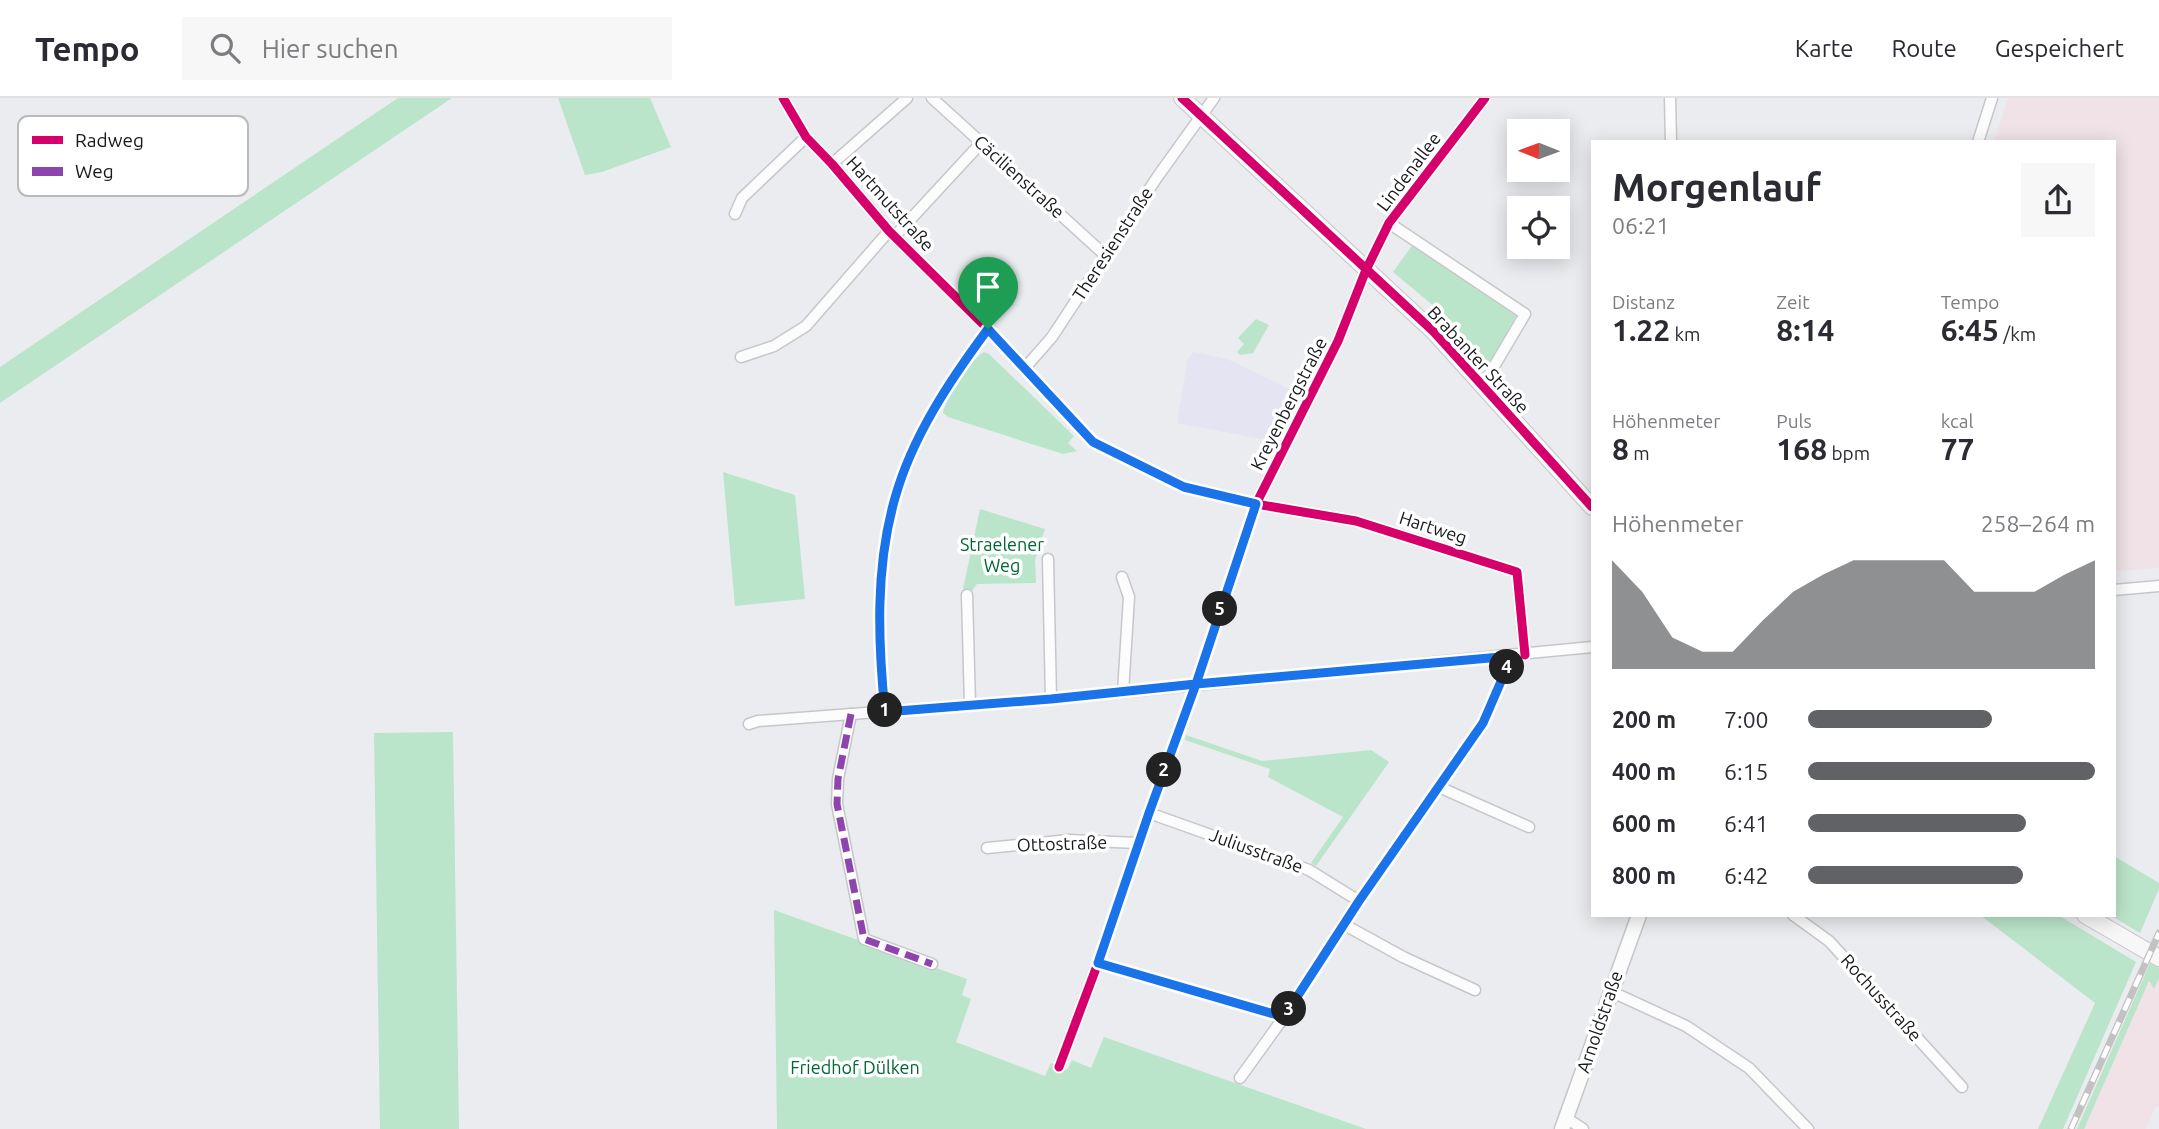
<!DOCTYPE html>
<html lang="de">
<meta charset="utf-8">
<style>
body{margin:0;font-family:Ubuntu,sans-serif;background:#f7f7f7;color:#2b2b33;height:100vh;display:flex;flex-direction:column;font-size:26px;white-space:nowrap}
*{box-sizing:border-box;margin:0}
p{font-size:23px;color:#7c7c81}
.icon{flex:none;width:38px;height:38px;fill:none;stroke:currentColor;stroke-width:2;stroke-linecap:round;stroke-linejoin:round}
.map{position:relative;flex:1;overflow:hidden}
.sheet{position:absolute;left:1591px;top:42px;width:525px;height:777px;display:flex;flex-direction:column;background:#fff;border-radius:0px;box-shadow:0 4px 18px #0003}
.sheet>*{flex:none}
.needle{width:46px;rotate:271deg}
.controls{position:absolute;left:1507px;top:21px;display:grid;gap:14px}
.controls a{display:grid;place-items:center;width:63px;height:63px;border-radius:0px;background:#fff;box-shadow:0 4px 18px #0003;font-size:35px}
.pin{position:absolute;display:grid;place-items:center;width:60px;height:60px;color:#fff;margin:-72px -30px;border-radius:50% 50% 50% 0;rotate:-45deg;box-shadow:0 0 7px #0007}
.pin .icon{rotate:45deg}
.km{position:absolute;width:35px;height:35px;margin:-18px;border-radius:50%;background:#222;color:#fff;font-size:19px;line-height:35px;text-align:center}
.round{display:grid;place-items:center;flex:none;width:74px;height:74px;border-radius:0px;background:#f7f7f7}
.headline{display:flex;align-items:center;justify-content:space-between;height:119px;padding:0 21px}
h1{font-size:38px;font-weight:700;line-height:52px}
.figures{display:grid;grid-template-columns:repeat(3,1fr);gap:10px;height:119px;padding:7px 21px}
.figures div{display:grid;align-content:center}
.figures b{font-size:30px;font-weight:700}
.figures small{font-size:19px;font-weight:400}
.figures p{font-size:19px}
.chart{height:196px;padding:14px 21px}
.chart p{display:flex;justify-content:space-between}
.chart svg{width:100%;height:126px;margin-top:7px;fill:#616265;opacity:.7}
ul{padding:0 21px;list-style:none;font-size:23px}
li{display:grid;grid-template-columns:112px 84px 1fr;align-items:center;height:52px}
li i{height:18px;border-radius:9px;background:#616265}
header{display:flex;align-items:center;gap:42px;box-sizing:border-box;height:98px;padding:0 35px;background:#fff;border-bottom:2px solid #e1e1e2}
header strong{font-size:33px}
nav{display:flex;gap:38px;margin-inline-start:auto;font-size:24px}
.search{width:490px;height:63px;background:#f7f7f7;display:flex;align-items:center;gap:18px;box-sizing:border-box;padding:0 24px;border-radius:0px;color:#7c7c81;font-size:26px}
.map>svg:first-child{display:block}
.industrial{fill:#f0e2e6}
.education{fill:#e5e4f2}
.green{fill:#bbe5ca}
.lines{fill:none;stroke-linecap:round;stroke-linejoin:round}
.minor-casing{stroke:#c6c7c9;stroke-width:13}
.tertiary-casing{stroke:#c6c7c9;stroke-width:17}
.secondary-casing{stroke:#c6c7c9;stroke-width:18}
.minor{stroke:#fcfcfd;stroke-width:10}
.tertiary{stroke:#fcfcfd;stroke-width:14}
.secondary{stroke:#f8f7f7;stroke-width:16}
.rail-casing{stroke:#c2c2c3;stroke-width:7}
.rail{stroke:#fff;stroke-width:4.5;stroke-dasharray:13;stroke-linecap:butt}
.quiet{stroke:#8e44ad;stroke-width:7;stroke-dasharray:14 7;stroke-linecap:butt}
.cycleway-casing{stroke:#fff;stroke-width:13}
.cycleway{stroke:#d6006c;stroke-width:9}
.route-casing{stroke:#fff;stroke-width:14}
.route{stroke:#1a73e8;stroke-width:9}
.labels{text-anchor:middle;stroke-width:7;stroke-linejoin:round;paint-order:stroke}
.street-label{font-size:18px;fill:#17181a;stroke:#fff}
.park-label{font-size:18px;fill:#006836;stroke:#fff}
.key{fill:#fff;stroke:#b9baba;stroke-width:2}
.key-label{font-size:19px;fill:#17181a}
</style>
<header>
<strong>Tempo</strong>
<div class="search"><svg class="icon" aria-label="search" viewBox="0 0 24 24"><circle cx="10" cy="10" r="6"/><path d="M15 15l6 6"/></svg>Hier suchen</div>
<nav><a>Karte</a><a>Route</a><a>Gespeichert</a></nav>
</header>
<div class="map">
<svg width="2159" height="1031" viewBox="0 0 2159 1031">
<rect width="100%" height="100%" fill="#eaecef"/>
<g class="industrial">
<polygon points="2008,0 2159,0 2159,470 2114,473 2114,44 1994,44"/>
<polygon points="2159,880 2159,1009 2155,1009 2146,1031 2084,1031 2150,882 2154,890"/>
</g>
<polygon class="education" points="1193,254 1227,261 1300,296 1277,344 1177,325 1188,261"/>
<g class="green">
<polygon points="398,0 452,0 0,305 0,269"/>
<polygon points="558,0 650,0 671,49 602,74 585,77"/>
<polygon points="1413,146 1516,218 1488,267 1447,219 1393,174"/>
<polygon points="1256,221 1269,227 1253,255 1241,257 1237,254 1244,246 1238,240"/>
<path d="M 984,254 L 989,256 L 1074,338 L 1068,345 L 1077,353 L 1063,356 L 948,319 L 943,315 C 946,300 970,262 984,254 Z"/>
<polygon points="723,374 795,397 805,501 735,508"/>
<polygon points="980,411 1045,431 1035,462 1036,485 977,486 972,493 963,491"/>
<polygon points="453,634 459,1031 380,1031 374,635"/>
<polygon points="1186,637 1262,663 1371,652 1389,664 1316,768 1311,765 1343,719 1268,679 1270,671 1185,642"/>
<polygon points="2114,758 2159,785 2159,791 2140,835 2110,817 2114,817"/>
<polygon points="774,812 967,881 962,897 971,901 956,944 1045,978 1051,965 1067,972 1072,962 1091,970 1104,939 1366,1031 777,1031"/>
<polygon points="1980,817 2058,817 2136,864 2063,1031 2038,1031 2095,905"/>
<polygon points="2150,865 2159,870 2159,880 2154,891 2149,883 2084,1031 2077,1031"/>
</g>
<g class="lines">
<defs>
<g id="minor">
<polyline points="783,0 806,39 832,66 889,133 988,231 1093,343 1184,389 1256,406 1356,423 1517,474 1525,557"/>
<polyline points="932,0 1106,158"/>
<polyline points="1670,0 1671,44"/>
<polyline points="1978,44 1992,0"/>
<polyline points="832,66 907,0"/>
<polyline points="735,116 742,100 806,39"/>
<polyline points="1389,125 1525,216 1483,287"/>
<polyline points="895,138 981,45"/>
<polyline points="741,259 774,248 806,228 889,133"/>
<polyline points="1024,271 1052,239 1158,78 1214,0"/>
<polyline points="1048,461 1051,601"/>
<polyline points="1122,479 1129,499 1123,594"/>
<polyline points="2114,492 2159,488"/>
<polyline points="967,497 970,607"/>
<path d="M 885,614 C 878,544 875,469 895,400 C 913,339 950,282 988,231"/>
<polyline points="851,616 838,681 837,706 864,841 932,866"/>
<polyline points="749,626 758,623 1051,601 1592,549"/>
<polyline points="1439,689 1529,729"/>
<polyline points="1149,715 1309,772 1359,803"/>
<polyline points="987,750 1069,742 1138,745"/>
<polyline points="1793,817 1829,843 1962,989"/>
<polyline points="1343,826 1403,859 1475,892"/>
<polyline points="1098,865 1284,919"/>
<polyline points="1610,893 1686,928 1749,970 1808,1031"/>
<polyline points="1059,969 1098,865 1149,715 1196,586 1256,406 1338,243 1366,172 1389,125 1485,0"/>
<polyline points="1240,980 1284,919 1359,803 1483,625 1512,558"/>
<polyline points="1566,1020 1583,1031"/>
</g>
<polyline id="tertiary" points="1562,1031 1639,817"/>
<g id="secondary">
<polyline points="1182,0 1434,234 1592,409"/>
<polyline points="2085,817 2159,860"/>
</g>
</defs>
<use href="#minor" class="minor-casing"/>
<use href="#tertiary" class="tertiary-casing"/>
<use href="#secondary" class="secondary-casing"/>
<use href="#minor" class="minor"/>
<use href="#tertiary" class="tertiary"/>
<use href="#secondary" class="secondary"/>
<defs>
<polyline id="rail" points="2071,1031 2159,835"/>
</defs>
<use href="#rail" class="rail-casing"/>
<use href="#rail" class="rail"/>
<polyline class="quiet" points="851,616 838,681 837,706 864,841 932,866"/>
<defs>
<g id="cycleway">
<polyline points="783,0 806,39 832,66 889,133 988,231 1093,343 1184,389 1256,406 1356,423 1517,474 1525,557"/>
<polyline points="1182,0 1434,234 1592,409"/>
<polyline points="1059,969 1098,865 1149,715 1196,586 1256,406 1338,243 1366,172 1389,125 1485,0"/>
</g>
</defs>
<use href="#cycleway" class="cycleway-casing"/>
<use href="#cycleway" class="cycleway"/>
</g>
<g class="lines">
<defs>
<path id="route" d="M 988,231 C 950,282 912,339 895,400 C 875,469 878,544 885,614 L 1051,601 L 1196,586 L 1149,715 L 1098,865 L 1284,919 L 1359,803 L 1483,625 L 1512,558 L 1196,586 L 1256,406 L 1184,389 L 1093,344 L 988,231"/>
</defs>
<use href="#route" class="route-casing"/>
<use href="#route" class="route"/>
</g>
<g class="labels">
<g class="street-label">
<text transform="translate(1409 74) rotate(-53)" y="6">Lindenallee</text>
<text transform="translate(1019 79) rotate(42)" y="6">Cäcilienstraße</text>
<text transform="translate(890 106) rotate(48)" y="6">Hartmutstraße</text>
<text transform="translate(1113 146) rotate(-57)" y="6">Theresienstraße</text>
<text transform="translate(1478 262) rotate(47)" y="6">Brabanter Straße</text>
<text transform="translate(1289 306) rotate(-63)" y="6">Kreyenbergstraße</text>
<text transform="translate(1433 430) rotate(18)" y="6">Hartweg</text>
<text transform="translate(1062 746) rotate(-2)" y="6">Ottostraße</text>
<text transform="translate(1256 753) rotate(20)" y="6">Juliusstraße</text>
<text transform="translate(1881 900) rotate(48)" y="6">Rochusstraße</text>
<text transform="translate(1600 924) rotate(-71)" y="6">Arnoldstraße</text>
</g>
<g class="park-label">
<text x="1002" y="453">Straelener<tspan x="1002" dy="21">Weg</tspan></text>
<text x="855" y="976">Friedhof Dülken</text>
</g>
</g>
<rect x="18" y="18" width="230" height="80" rx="10" class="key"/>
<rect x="32" y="38" width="31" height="8" fill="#d6006c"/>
<rect x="32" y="69" width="31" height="9" fill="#8e44ad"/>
<g class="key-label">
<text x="75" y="49">Radweg</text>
<text x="75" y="80">Weg</text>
</g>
</svg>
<div class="controls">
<a><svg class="needle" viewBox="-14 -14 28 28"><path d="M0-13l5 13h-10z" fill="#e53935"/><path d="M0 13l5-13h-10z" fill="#7c7c81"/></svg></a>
<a><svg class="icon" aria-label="locate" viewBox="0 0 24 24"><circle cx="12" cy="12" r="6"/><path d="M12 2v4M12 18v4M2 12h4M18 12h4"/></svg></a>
</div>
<div class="pin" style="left:988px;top:231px;background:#1e9e55"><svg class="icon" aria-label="arrive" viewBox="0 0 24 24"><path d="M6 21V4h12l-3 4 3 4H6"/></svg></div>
<b class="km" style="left:885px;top:612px">1</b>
<b class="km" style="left:1164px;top:672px">2</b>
<b class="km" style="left:1289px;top:911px">3</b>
<b class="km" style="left:1507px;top:569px">4</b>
<b class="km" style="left:1220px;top:511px">5</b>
<section class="sheet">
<div class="headline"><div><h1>Morgenlauf</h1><p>06:21</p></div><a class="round"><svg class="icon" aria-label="share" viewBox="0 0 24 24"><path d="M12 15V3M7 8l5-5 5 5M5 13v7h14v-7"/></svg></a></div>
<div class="figures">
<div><p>Distanz</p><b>1.22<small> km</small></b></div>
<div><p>Zeit</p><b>8:14</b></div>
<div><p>Tempo</p><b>6:45<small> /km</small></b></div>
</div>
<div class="figures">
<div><p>Höhenmeter</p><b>8<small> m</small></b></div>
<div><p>Puls</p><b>168<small> bpm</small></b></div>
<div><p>kcal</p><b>77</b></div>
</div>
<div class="chart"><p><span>Höhenmeter</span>258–264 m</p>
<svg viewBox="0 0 160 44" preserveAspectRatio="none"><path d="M0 44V6L10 17L20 33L30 38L40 38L50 27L60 17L70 11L80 6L90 6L100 6L110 6L120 17L130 17L140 17L150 11L160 6V44z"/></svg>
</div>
<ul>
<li><b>200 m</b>7:00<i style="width:64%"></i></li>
<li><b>400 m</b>6:15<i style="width:100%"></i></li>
<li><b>600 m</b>6:41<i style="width:76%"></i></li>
<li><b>800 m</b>6:42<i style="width:75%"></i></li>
</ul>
</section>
</div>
